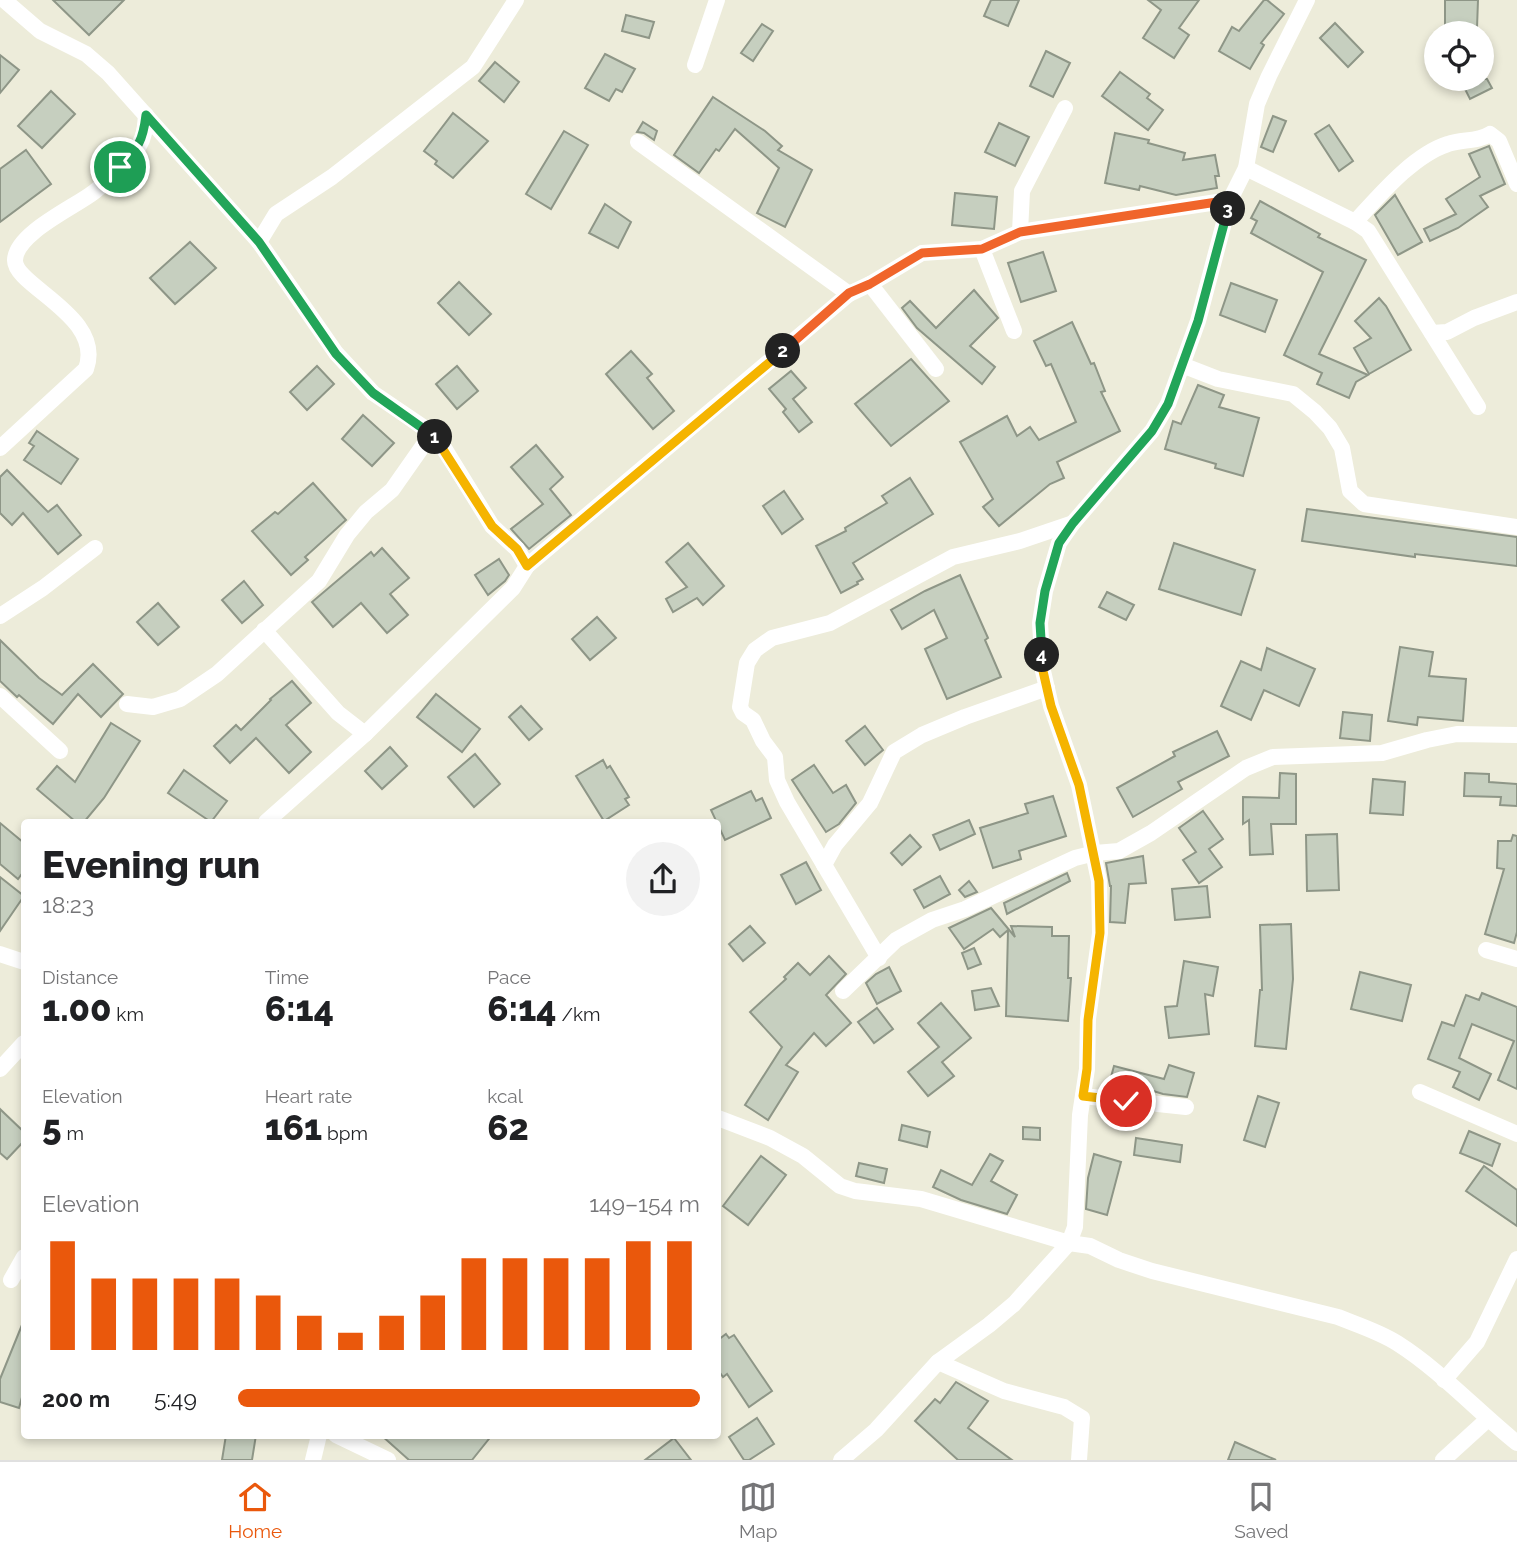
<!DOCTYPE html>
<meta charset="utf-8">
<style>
body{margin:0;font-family:Raleway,sans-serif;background:#f2f2f2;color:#202124;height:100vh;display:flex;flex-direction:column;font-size:26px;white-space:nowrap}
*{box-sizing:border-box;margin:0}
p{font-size:23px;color:#757577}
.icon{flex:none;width:38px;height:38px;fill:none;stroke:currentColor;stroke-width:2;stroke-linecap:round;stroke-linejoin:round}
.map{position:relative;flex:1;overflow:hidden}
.panel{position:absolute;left:21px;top:819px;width:700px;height:620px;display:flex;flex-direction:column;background:#fff;border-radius:7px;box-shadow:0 4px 10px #0003}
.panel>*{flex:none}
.tools{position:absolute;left:1424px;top:21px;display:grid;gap:14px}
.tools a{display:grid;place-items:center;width:70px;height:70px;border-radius:50%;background:#fff;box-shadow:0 4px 10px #0003;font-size:35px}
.pin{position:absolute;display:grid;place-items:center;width:60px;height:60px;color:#fff;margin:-30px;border:4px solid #fff;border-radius:50%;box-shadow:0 2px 7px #0007}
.km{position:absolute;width:35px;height:35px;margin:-18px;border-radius:50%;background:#222;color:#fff;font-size:19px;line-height:35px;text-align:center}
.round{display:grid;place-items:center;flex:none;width:74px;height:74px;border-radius:37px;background:#f2f2f2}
.headline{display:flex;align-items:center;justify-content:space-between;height:119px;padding:0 21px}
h1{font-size:38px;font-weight:800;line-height:52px}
.figures{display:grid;grid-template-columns:repeat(3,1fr);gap:10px;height:119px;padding:7px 21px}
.figures div{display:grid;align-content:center}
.figures b{font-size:35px;font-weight:800}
.figures small{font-size:19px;font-weight:400}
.figures p{font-size:19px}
.chart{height:196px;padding:14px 21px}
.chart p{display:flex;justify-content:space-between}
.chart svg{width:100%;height:126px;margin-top:7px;stroke:#ea580c;stroke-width:6}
ul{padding:0 21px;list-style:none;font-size:23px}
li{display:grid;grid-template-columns:112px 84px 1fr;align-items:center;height:52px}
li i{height:18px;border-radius:9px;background:#ea580c}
.tab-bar{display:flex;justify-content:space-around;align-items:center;height:98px;border-top:2px solid #e0e0e0;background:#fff;font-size:19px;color:#757577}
.tab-bar a{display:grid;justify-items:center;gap:4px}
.tab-bar .current{color:#ea580c}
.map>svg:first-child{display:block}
.building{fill:#c6cfbf;stroke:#8e9687;stroke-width:2}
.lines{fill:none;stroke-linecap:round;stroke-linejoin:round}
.minor{stroke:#fff;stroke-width:16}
.split-1-casing{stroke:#fff;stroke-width:14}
.split-2-casing{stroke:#fff;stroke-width:14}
.split-3-casing{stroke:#fff;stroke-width:14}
.split-4-casing{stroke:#fff;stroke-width:14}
.split-5-casing{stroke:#fff;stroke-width:14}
.split-1{stroke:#22a559;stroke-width:9}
.split-2{stroke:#f5b400;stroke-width:9}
.split-3{stroke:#f0652b;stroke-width:9}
.split-4{stroke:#22a559;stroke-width:9}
.split-5{stroke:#f5b400;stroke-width:9}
</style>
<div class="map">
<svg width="1517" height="1460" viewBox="0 0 1517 1460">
<rect width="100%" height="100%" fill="#edecda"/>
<g class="building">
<polygon points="53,0 124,0 89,35"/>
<polygon points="991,0 1019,0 1008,26 984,16"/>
<polygon points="1148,0 1199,0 1179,28 1189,35 1174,58 1143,38 1161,10"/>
<polygon points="1264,0 1267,0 1284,14 1261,43 1264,45 1250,69 1219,51 1232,27 1239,31"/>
<polygon points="1445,0 1478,0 1477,28 1445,27"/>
<polygon points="626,15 654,22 649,38 622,31"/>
<polygon points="1335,23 1363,52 1348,67 1320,38"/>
<polygon points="762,24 773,31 753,61 741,53"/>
<polygon points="1046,51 1070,63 1053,97 1030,86"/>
<polygon points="605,54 635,69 622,92 616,89 609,101 585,88"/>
<polygon points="0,55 19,70 0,93"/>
<polygon points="495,62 519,82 504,102 479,81"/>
<polygon points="1120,72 1150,94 1147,98 1163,110 1148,130 1102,96"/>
<polygon points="1460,79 1487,79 1492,88 1470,99"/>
<polygon points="51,91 75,114 42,148 18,126"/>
<polygon points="713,97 765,131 782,146 778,150 812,170 785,227 757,213 779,168 735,129 719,151 716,149 699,173 674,155"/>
<polygon points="453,113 488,141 453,178 435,164 437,161 424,151"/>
<polygon points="1273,116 1286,121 1273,152 1261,147"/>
<polygon points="643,122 657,131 654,140 644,133 637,132"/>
<polygon points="999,123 1029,137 1015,166 985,152"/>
<polygon points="1329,125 1353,161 1339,171 1315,134"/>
<polygon points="564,131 588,145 551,209 526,194"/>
<polygon points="1115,133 1149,140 1148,143 1185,153 1183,160 1215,155 1219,176 1215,176 1217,188 1176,195 1140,186 1139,190 1105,183"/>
<polygon points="1489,146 1505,184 1480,196 1488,207 1458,228 1430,241 1424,229 1456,214 1446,199 1480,177 1469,154"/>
<polygon points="26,150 51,184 0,222 0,169"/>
<polygon points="955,193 997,197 994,229 952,225"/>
<polygon points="1395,195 1422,242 1398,255 1375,215"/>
<polygon points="1260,201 1320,234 1318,237 1366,260 1319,354 1368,375 1356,382 1349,398 1317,384 1322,373 1284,355 1323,272 1251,233 1257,221 1251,218"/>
<polygon points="605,204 631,222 618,248 589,233"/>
<polygon points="190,242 216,268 175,304 150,278"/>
<polygon points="1043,252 1056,291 1021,302 1008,263"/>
<polygon points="459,282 491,314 469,335 438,303"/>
<polygon points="1231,283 1277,300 1265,332 1220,315"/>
<polygon points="974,290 998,318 970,346 995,367 982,384 917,328 902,308 910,301 936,328"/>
<polygon points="1379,298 1386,306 1411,350 1369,374 1354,348 1371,338 1355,321"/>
<polygon points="1072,322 1091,364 1094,363 1105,391 1101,392 1120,431 1057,462 1064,478 1050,484 999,526 983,507 993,499 960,442 1007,416 1017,436 1030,427 1039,440 1076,422 1051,364 1046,366 1034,341"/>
<polygon points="631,351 652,374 647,378 674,411 653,429 606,374"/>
<polygon points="911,359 949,401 891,446 855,404"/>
<polygon points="317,366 334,384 307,410 290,392"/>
<polygon points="457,366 478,391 457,409 436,384"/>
<polygon points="791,371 806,388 793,399 812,422 799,432 783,412 786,409 769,389"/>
<polygon points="1198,385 1224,395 1219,407 1259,418 1243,476 1215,468 1216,464 1165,449 1173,421 1181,424"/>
<polygon points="363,415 394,443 372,466 342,439"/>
<polygon points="37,431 78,459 61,484 24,460 34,446 29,443"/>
<polygon points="536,445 563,477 550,489 571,515 529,549 511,529 543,504 511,467"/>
<polygon points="7,470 48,512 57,505 81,535 58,554 23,513 12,525 0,513 0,477"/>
<polygon points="910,478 933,514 853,563 863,579 857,582 858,584 841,593 816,546 846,531 845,528 887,503 882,496"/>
<polygon points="313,483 346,520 305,557 308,560 291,575 252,531 275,512 278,514"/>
<polygon points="784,491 803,519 782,534 763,506"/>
<polygon points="1307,509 1517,537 1517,566 1415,554 1415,557 1302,541"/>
<polygon points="688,543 724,586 703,605 697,598 673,612 666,599 687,587 666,562"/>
<polygon points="1174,543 1255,570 1241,615 1159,589"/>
<polygon points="382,548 409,578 390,594 408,615 387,633 361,603 333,627 312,602 371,552 374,556"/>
<polygon points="499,559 509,575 505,581 488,595 475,575"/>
<polygon points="960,575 988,638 985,640 1001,677 947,699 925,649 947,638 934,610 902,629 891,610 925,591"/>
<polygon points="244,581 263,605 242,623 222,600"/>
<polygon points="1107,592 1134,605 1126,620 1099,607"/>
<polygon points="158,603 179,627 158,645 137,622"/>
<polygon points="597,617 616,638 590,660 572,639"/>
<polygon points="0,640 39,678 62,695 93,664 123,694 101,717 78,694 53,724 19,695 17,697 0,681"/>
<polygon points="1400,647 1433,652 1429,676 1466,679 1463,721 1418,717 1417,725 1388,721"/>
<polygon points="1267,648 1315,669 1299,706 1264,690 1251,720 1221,706 1241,661 1261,670"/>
<polygon points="292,681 311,703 286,725 311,752 289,773 256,738 230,763 214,746 236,725 241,730 271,700 270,699"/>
<polygon points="436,694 480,729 462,752 417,717"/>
<polygon points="521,706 542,729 529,740 509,717"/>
<polygon points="1343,712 1372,715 1370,741 1340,738"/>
<polygon points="111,723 140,741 104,798 84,822 76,822 37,789 57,766 75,782"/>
<polygon points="865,726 883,750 865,765 846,741"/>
<polygon points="1217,731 1229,756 1178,782 1182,789 1133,817 1117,788 1175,756 1173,752"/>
<polygon points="390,747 407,766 382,789 365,771"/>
<polygon points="475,754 500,784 474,807 448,777"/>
<polygon points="603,760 607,768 610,766 629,797 625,799 629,805 604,821 576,776"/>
<polygon points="814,765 833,793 846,785 856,803 839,824 826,832 792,780"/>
<polygon points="184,770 227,801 211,822 168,793"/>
<polygon points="1280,773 1296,774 1296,824 1271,824 1273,854 1250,855 1249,820 1243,824 1243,797 1279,798"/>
<polygon points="1465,773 1489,774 1489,782 1517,784 1517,806 1500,805 1501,797 1464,796"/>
<polygon points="1373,779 1405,782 1403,815 1370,813"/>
<polygon points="751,791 756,801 762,798 771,818 725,840 711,810"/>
<polygon points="1053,796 1066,836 1019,851 1021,859 993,868 980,828 1028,813 1025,804"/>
<polygon points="1203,811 1223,839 1209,849 1222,867 1199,883 1183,860 1196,852 1179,828"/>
<polygon points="969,820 975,834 940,850 933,835"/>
<polygon points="0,823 24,843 24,871 18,879 0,864"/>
<polygon points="1337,834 1339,890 1307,891 1306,835"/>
<polygon points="910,835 921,847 902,865 891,853"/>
<polygon points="1513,835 1517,836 1517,932 1514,943 1485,934 1504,869 1497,868 1498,841 1511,841"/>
<polygon points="1143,856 1146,883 1129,884 1125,923 1110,922 1111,886 1110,886 1106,863"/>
<polygon points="806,862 821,890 796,904 781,875"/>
<polygon points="1067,873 1070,881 1007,914 1004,903"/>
<polygon points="940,876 950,894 924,908 914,890"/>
<polygon points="0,877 24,896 0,931"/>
<polygon points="969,881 977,892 965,897 959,890"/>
<polygon points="1207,886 1210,917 1175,920 1172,889"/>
<polygon points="991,908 1015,937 1011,926 1052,927 1052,936 1069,936 1068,978 1071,978 1068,1021 1006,1016 1008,930 1000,937 993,929 964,949 949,928"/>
<polygon points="1291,924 1293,979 1286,1049 1255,1046 1260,990 1262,990 1260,925"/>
<polygon points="750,926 765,943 743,961 729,944"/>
<polygon points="974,948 981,964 968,969 962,953"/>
<polygon points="829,956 846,974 826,995 851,1023 826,1046 814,1033 786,1065 798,1072 768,1120 745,1105 782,1047 750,1012 786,979 784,977 798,963 810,975"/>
<polygon points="1184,961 1218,967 1213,996 1205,994 1209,1034 1169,1038 1165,1007 1177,1006"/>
<polygon points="889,967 901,991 877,1004 866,983 876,974"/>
<polygon points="1360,972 1411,985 1402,1021 1351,1009"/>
<polygon points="991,988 999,1006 975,1010 972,991"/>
<polygon points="1482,993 1517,1007 1517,1089 1498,1080 1514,1041 1472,1024 1459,1058 1491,1074 1479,1100 1453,1087 1460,1072 1428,1059 1442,1022 1454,1026 1466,995 1479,1000"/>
<polygon points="941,1003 971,1038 942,1062 954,1076 928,1096 908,1072 939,1047 918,1023"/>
<polygon points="877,1008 893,1029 874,1043 858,1022"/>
<polygon points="1169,1065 1194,1073 1187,1097 1163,1094 1147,1089 1146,1092 1108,1088 1114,1066 1164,1079"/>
<polygon points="1258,1096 1279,1103 1265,1147 1244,1140"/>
<polygon points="0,1109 24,1132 24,1141 7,1159 0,1153"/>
<polygon points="902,1125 930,1132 927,1147 899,1140"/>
<polygon points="1023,1127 1040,1128 1040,1140 1023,1139"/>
<polygon points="1469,1131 1500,1144 1492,1166 1460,1153"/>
<polygon points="1136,1138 1182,1145 1180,1162 1134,1155"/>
<polygon points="990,1154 1003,1161 991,1181 1017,1195 1007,1214 961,1200 933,1187 941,1170 972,1185"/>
<polygon points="1094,1154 1121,1162 1107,1215 1086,1209 1088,1178"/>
<polygon points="761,1156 786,1175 748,1225 723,1206"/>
<polygon points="859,1163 887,1169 884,1183 856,1176"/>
<polygon points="1484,1166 1517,1190 1517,1226 1466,1191"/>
<polygon points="24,1320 24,1390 19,1408 0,1402 0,1379"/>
<polygon points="726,1334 729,1338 734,1335 772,1391 749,1407 727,1374 723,1377 718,1370 718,1340"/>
<polygon points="956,1382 988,1401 968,1428 1012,1460 958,1460 915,1421 935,1399 940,1403"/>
<polygon points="757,1418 774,1444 749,1460 744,1460 729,1437"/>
<polygon points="226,1435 256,1435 252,1460 222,1460"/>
<polygon points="381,1435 492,1435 472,1460 409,1460"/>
<polygon points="674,1438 691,1460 645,1460"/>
<polygon points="1235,1442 1276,1460 1228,1460"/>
</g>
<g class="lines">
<g class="minor">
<polyline points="4,0 40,31 86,54 108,73 259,242 336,353 373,393 432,433 444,448 492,526 517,549 527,566"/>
<polyline points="695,65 717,0"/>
<polyline points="638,142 849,294"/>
<polyline points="1246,168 1355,222 1368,231 1478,407"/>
<path d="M 1355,222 C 1379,196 1413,155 1448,144 C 1462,139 1477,142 1490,134 L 1499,141 L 1517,184"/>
<polyline points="1020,232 1022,191 1065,108"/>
<polyline points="259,242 276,214 332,177 473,67 516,0"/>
<polyline points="982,249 1014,331"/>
<polyline points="870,284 936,369"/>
<polyline points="1432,333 1447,332 1474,318 1517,302"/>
<polyline points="1182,365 1218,379 1293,394 1315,412 1330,428 1342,448 1350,491 1364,504 1517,527"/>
<path d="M 0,448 L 86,369 C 105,316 14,286 15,260 C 16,233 75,207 94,192 C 109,180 129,162 139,146 C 145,137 145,126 146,115"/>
<polyline points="0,616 43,588 95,548"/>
<polyline points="264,630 338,713 365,734"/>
<polyline points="0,696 60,751"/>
<polyline points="127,704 153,707 180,699 217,674 319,581 347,535 366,512 392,490 432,433"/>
<polyline points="266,822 365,734 513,588 527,566 849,294 870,284 922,253 982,249 1020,232 1230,200"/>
<polyline points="824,865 835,845 870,803 894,752 922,735 965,717 1047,688"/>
<polyline points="1486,950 1517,959"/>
<polyline points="0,954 24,962"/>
<polyline points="879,958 787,802 777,780 775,757 763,741 753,720 743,713 740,707 747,663 755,650 772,638 830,623 953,557 1020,541 1073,523"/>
<polyline points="843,991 896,940 932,920 965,909 1075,858 1095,853 1119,851 1151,833 1246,768 1273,757 1382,753 1427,740 1457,734 1517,735"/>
<polyline points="0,1069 24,1043"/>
<polyline points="1420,1092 1517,1134"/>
<polyline points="1083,1096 1186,1107"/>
<path d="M 718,1118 L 770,1138 L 803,1156 L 840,1186 L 855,1191 L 921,1199 L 1069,1243 L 1090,1246 L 1119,1260 L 1152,1271 L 1338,1317 C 1358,1325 1380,1332 1397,1343 C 1441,1371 1477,1411 1517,1443"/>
<polyline points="11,1280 24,1257"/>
<polyline points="938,1362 1004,1391 1064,1407 1082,1418 1079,1460"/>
<polyline points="1444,1380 1477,1342 1517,1259"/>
<polyline points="336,1435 388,1460"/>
<polyline points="313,1460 319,1435"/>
<polyline points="841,1460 876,1430 938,1362 989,1325 1014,1304 1069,1243 1075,1227 1080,1115 1087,1069 1088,1019 1100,933 1099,881 1079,785 1051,706 1043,671 1040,623 1045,591 1059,543 1073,523 1152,431 1168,404 1198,321 1230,200 1246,168 1257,104 1269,76 1307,0"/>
<polyline points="1443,1460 1488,1419"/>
</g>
</g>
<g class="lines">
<defs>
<path id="split-1" d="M 120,167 C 138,148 143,141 146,115 L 259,242 L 336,354 L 373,393 L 435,437"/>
<polyline id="split-2" points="435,437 492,526 517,549 527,566 783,351"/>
<polyline id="split-3" points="783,351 849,293 870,284 922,253 982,249 1020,232 1230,200 1228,209"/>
<polyline id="split-4" points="1042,655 1040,623 1045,591 1059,543 1073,523 1152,431 1168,404 1198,321 1228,209"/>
<polyline id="split-5" points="1042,655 1043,671 1051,706 1079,785 1099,881 1100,933 1088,1020 1087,1069 1083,1096 1126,1101"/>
</defs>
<use href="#split-1" class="split-1-casing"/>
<use href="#split-2" class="split-2-casing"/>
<use href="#split-3" class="split-3-casing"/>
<use href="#split-4" class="split-4-casing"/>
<use href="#split-5" class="split-5-casing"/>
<use href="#split-1" class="split-1"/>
<use href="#split-2" class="split-2"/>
<use href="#split-3" class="split-3"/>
<use href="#split-4" class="split-4"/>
<use href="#split-5" class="split-5"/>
</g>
</svg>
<div class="tools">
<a><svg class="icon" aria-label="locate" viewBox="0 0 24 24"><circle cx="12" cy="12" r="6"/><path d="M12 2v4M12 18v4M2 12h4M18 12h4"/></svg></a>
</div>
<div class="pin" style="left:120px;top:167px;background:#1e9e55"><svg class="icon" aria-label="arrive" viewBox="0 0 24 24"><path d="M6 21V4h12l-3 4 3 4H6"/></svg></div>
<div class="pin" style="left:1126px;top:1101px;background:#d93025"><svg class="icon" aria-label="check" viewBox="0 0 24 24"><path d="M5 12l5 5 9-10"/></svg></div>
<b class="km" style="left:435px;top:437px">1</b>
<b class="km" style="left:783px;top:351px">2</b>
<b class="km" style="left:1228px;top:209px">3</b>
<b class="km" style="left:1042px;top:655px">4</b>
<section class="panel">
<div class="headline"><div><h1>Evening run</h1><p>18:23</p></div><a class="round"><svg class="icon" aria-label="share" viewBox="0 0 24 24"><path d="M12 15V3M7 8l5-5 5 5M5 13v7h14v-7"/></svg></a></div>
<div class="figures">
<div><p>Distance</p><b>1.00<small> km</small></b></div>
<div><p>Time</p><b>6:14</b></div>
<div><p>Pace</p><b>6:14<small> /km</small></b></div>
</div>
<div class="figures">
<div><p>Elevation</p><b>5<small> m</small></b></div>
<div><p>Heart rate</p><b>161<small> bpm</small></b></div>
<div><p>kcal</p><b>62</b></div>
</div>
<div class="chart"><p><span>Elevation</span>149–154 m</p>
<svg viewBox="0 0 160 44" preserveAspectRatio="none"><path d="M5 44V6M15 44V19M25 44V19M35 44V19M45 44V19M55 44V25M65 44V32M75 44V38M85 44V32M95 44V25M105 44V12M115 44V12M125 44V12M135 44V12M145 44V6M155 44V6"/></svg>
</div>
<ul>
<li><b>200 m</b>5:49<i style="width:100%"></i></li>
</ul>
</section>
</div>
<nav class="tab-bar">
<a class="current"><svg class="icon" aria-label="home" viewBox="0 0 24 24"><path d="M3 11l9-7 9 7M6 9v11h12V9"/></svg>Home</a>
<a><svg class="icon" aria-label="map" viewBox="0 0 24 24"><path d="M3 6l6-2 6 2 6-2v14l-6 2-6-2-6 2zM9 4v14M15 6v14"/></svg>Map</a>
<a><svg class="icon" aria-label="saved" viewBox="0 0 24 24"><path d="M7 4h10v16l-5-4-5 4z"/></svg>Saved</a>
</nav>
